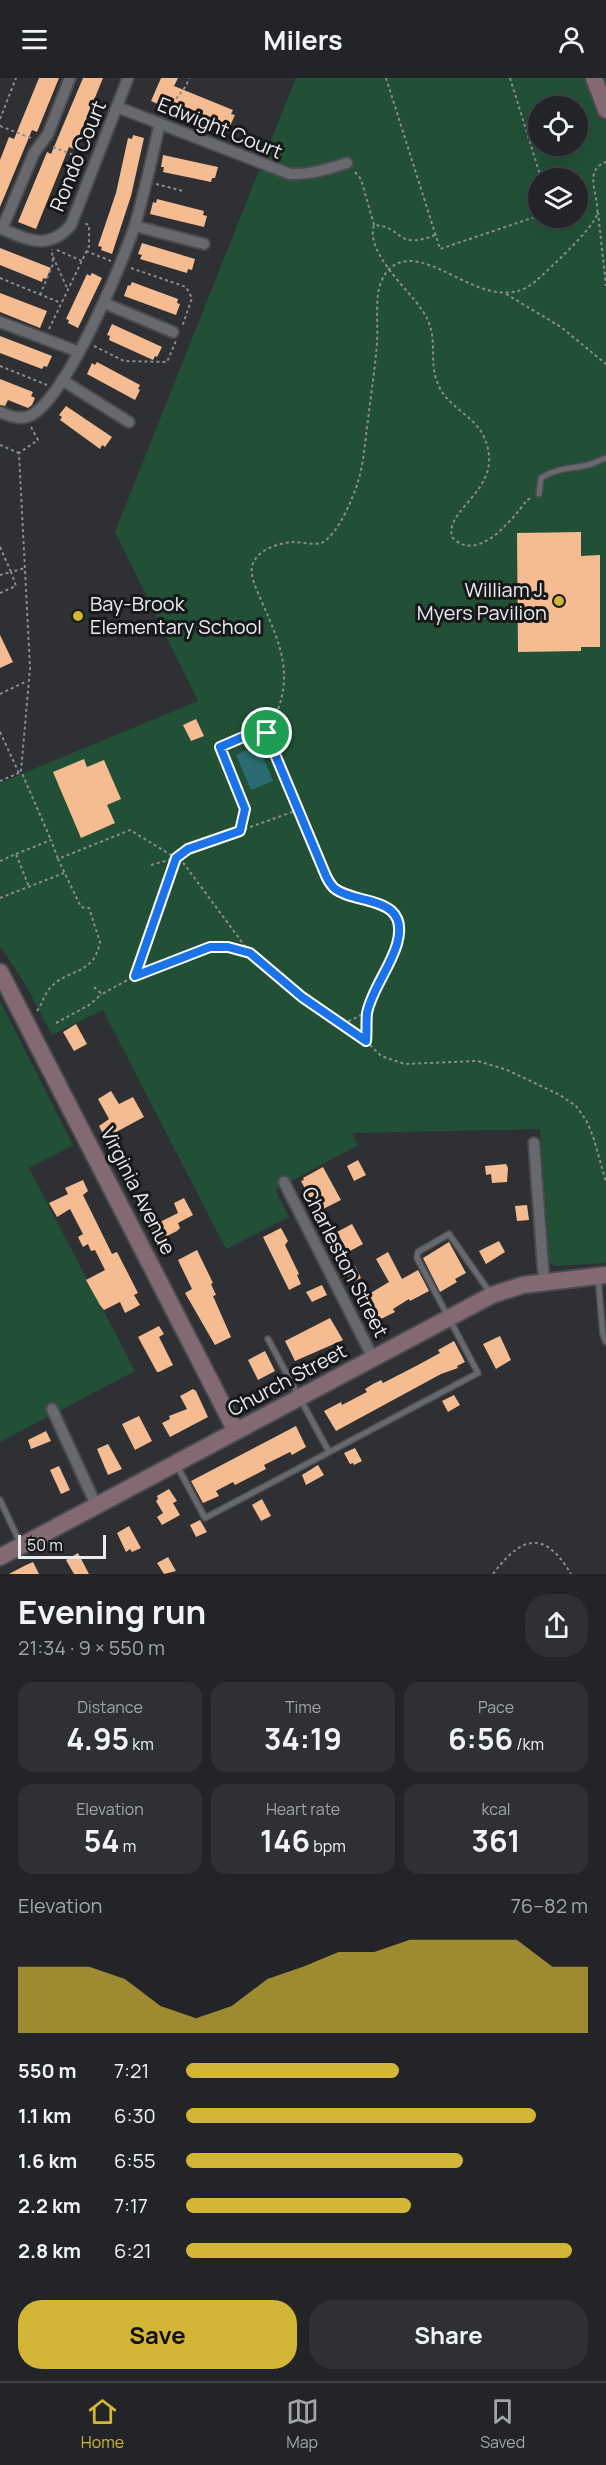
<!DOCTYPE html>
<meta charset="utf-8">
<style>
body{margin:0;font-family:Manrope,sans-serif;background:#2e3033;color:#f1f3f6;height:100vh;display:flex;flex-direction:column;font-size:22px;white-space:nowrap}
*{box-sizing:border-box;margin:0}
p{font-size:20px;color:#a2a4a7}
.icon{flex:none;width:33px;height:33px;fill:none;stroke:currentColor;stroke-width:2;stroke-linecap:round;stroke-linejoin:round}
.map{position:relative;height:1496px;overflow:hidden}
.drawer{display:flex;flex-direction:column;background:#222427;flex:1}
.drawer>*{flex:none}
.tools{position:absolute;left:528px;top:18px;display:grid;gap:12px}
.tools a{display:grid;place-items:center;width:60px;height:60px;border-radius:50%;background:#222427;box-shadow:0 6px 24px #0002,0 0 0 2px #3f4144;font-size:30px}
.scale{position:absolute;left:18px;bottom:15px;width:88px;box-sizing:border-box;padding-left:6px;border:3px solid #eaebee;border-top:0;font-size:16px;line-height:21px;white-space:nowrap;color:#eaebee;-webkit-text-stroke:4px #17181a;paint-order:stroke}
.pin{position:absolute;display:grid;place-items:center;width:51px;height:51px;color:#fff;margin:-26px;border:3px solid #fff;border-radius:50%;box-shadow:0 2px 6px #0007}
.round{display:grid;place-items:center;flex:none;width:63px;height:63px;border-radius:24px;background:#2e3033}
.summary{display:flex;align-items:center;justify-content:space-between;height:102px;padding:0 18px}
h1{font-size:33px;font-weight:700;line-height:45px}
.figures{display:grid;grid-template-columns:repeat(3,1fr);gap:9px;height:102px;padding:6px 18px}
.figures div{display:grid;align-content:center;border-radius:15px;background:#2e3033;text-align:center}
.figures b{font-size:30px;font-weight:700}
.figures small{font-size:16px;font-weight:400}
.figures p{font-size:16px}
.chart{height:168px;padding:12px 18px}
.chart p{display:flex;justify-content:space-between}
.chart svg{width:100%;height:108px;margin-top:6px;fill:#d3b635;opacity:.7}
.action{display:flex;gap:12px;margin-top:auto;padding:12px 18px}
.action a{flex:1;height:69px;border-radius:24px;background:#d3b635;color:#111;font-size:24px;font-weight:700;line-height:69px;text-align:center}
.action a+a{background:#2e3033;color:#f1f3f6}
ul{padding:0 18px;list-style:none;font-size:20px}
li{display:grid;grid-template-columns:96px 72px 1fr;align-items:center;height:45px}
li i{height:15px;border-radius:8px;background:#d3b635}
header{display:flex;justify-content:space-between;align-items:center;height:78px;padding:0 18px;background:#222427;font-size:27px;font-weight:700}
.menu{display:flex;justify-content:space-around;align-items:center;height:84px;border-top:2px solid #3f4144;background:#222427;font-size:16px;color:#a2a4a7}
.menu a{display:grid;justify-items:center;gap:3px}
.menu .selected{color:#d3b635}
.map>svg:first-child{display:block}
.green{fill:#215037;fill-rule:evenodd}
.water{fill:#2a6c71}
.building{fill:#f6bc91}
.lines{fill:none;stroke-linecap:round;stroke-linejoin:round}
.lane-casing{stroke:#494b4e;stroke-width:8}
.street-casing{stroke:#494b4e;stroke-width:14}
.secondary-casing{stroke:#494b4e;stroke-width:20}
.path{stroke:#8a8c8f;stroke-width:2;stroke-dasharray:3 3;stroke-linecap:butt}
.lane{stroke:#67696f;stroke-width:5}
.street{stroke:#67696f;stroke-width:10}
.secondary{stroke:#836971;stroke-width:16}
.route-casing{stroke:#fff;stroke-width:12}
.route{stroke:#1a73e8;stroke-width:8}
.poi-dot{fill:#d3b635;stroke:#17181a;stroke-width:2}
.labels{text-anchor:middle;stroke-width:6;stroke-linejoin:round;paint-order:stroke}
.street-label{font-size:20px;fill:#eaebee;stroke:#17181a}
.poi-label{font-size:20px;fill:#eaebee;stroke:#17181a;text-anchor:end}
</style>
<header><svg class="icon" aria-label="menu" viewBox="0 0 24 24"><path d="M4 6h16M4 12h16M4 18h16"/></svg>Milers<svg class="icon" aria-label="person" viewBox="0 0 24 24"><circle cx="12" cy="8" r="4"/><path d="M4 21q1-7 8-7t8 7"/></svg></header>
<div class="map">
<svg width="606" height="1496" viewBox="0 0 606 1496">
<rect width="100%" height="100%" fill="#2e3034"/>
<g class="green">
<path d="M 296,0 L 606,0 L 606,1185 L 556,1188 L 550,1185 L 540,1051 L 352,1055 L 358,1067 L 275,1112 L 289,1139 L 226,1171 L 103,932 L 52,957 L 24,904 L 0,868 L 0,705 L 198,623 L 115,454 ZM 538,28 L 578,28 L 578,68 L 538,68 ZM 538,100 L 578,100 L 578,140 L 538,140 Z"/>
<polygon points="0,923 73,1067 29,1090 135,1293 0,1364"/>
</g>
<polygon class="water" points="258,667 273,703 251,712 236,677"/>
<g class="building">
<polygon points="39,0 59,0 37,54 32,52 0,129 0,82 9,59 14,61"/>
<polygon points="83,0 103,0 74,71 69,69 36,151 18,144 47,74 51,76"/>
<polygon points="161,0 178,0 174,8 233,32 231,36 235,37 230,48 169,22 167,26 164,24 162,28 151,23"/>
<polygon points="133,57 144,60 131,118 112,176 101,172 102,169 98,168 116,115 128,60 132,61"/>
<polygon points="163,77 218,89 215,100 212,100 211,104 163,94 164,89 161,89"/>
<polygon points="157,121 204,133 203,137 207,138 204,149 150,136 153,124 156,125"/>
<polygon points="142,165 195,181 192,192 188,191 187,195 140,181 142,177 138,176"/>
<polygon points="0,170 51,190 46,201 43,200 42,204 0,187"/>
<polygon points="92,195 102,200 78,250 68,245 69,242 66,241 87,196 90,198"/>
<polygon points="132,204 178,221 177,225 180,226 176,237 124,218 128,207 130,208"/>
<polygon points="0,215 47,233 40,250 0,234"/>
<polygon points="112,246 162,269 157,279 155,278 153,282 109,262 110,258 107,257"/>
<polygon points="0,258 52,278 47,289 44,288 42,291 0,275"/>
<polygon points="97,284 140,307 138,311 140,312 135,322 87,296 92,285 95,287"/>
<polygon points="0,301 33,314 31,318 35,320 32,327 28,330 8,322 5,328 0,327"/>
<polygon points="66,328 112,359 105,369 102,367 100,371 60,342 62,339 59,337"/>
<polygon points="581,454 581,478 600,477 600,569 581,569 581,573 518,574 517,455"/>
<polygon points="0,557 13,584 0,590"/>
<polygon points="196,641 204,658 191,663 183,647"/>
<polygon points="84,681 87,689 104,682 121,721 107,727 115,745 81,760 53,694"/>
<polygon points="76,946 87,966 74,973 63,954"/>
<polygon points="111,1013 119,1026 133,1019 144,1039 105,1060 99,1048 109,1041 98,1021"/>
<polygon points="358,1082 366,1097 354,1103 347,1088"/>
<polygon points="506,1086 508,1090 507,1104 492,1105 491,1096 486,1097 485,1088"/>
<polygon points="323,1089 341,1122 317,1134 301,1103 304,1102 303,1100"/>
<polygon points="83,1102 88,1113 83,1117 112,1176 117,1174 138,1215 134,1217 140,1227 125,1235 120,1224 104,1232 100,1227 86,1202 105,1192 95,1172 91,1173 88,1166 83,1169 78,1159 83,1156 70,1131 57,1139 49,1125 68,1116 65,1110"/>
<polygon points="184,1120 193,1137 178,1145 180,1150 177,1153 157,1163 150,1149 178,1135 174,1125"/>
<polygon points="527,1127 529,1142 517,1143 515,1128"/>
<polygon points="352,1146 363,1166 348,1174 337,1154"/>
<polygon points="281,1150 288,1163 285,1167 299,1196 297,1197 301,1206 289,1212 263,1159"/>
<polygon points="499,1163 505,1174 486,1186 479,1173"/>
<polygon points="449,1164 466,1195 455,1201 457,1204 440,1214 423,1180"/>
<polygon points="197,1172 213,1205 211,1206 216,1217 213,1218 231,1259 215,1267 185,1215 192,1211 178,1182"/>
<polygon points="388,1174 402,1201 418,1192 429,1213 410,1223 409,1221 393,1231 395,1234 381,1241 379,1238 374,1239 369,1230 373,1229 369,1221 371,1220 369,1216 389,1204 376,1181"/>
<polygon points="355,1188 361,1200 350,1206 344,1194"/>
<polygon points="322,1207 327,1217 312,1224 306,1214"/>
<polygon points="330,1240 343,1262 295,1283 285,1263"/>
<polygon points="159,1248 164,1256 159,1259 173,1287 159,1294 157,1294 138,1259"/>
<polygon points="500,1258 511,1282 496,1291 483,1266"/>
<polygon points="454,1263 465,1284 457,1288 458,1290 441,1296 336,1353 324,1333 341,1324 342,1327 367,1314 365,1311 373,1306 381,1302 383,1305 416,1288 440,1275 438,1272"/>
<polygon points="265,1273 275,1293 258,1302 248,1282"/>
<polygon points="193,1311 196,1313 208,1339 170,1359 162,1345 170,1341 169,1338 187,1331 180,1318"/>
<polygon points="454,1317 460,1327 448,1334 442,1323"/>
<polygon points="139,1338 152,1363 135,1372 122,1346"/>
<polygon points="296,1348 306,1369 292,1377 290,1374 264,1387 266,1391 235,1407 233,1404 216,1413 219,1418 203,1425 191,1403"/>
<polygon points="46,1353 51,1363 31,1371 28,1362"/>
<polygon points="108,1366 122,1391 108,1397 97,1371"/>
<polygon points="355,1370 362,1383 354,1387 353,1385 350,1386 344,1375"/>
<polygon points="318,1387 324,1397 306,1407 302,1397"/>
<polygon points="59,1388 70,1412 61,1416 50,1392"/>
<polygon points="169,1411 177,1423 173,1425 180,1437 162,1447 157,1439 163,1435 156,1423 158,1421 157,1418"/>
<polygon points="262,1421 271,1438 261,1443 252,1427"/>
<polygon points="200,1442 207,1454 196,1459 190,1447"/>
<polygon points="129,1448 141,1470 132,1474 130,1471 126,1474 117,1455"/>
<polygon points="78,1475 89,1496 74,1496 66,1482"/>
<polygon points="168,1479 176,1493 164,1496 157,1485"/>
<polygon points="33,1484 39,1496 9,1496 26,1487"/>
</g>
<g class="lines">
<defs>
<g id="lane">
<path d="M 539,416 L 541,400 C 556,390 570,391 588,387 C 594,385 600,382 606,380"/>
<polyline points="598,1199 603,1257 606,1264"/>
<polyline points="268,1261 329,1374"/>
<polyline points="176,1386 205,1440 478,1295 417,1180 418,1174 449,1156 491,1216"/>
<polyline points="0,1422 21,1467"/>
</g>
<g id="street">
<path d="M 117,29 L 290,96 C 310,97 328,91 347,85"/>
<polyline points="135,148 204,166"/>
<path d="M 0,150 C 27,162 49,173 71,147 L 128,0"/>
<polyline points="2,151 34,75 48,56 70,0"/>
<polyline points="104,225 173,254"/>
<polyline points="0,244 79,274"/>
<polyline points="62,302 129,344"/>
<path d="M 0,334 C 9,338 17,341 27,339 C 63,329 123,184 135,147 C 145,113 152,79 160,45"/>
<polyline points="534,1065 544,1203"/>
<polyline points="284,1104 373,1280"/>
<polyline points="52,1331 96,1427"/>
</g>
<g id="secondary">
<polyline points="594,0 606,32"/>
<polyline points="0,894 236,1353"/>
<polyline points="0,1479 492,1217 523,1207 606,1197"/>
</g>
</defs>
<use href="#lane" class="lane-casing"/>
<use href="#street" class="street-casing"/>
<use href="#secondary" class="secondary-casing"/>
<g class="path">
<polyline points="386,0 440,171 538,138"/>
<polyline points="510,0 541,100"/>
<polyline points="165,35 186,8 189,0"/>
<polyline points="0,41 16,0"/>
<polyline points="0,48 31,60"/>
<polyline points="53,69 84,81"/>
<polyline points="355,94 361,101 374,147"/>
<polyline points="156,106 183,113"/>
<polyline points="598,134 606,208"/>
<path d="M 435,157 C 396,173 403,148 374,147 C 365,174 408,211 422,232 C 441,259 427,281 438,306 C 446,328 473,337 483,357 C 509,410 444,429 452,459 C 478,487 513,440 527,422 L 531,420"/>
<polyline points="57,172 82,183"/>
<polyline points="86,173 111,183"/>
<polyline points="53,179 68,212"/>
<polyline points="131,190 186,209 192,220 182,249"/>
<polyline points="0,200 61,225"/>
<polyline points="506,216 561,249 606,286"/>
<polyline points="40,217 53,186 52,171"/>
<polyline points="49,251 89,168 89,147 84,145"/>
<polyline points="94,268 124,283 167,284 176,263"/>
<polyline points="0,288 47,307"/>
<polyline points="31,349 38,362 19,375 30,590 21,693 51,762"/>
<polyline points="0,367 19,375"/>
<polyline points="0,469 11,494 0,497"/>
<polyline points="0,515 16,508 11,494 25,490"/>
<polyline points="0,616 27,603"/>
<polyline points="0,654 19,695"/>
<polyline points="0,703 19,695"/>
<polyline points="240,753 245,731 220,669 264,650 267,655"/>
<polyline points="16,776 51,762 58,781"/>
<polyline points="179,779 188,771 298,732"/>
<polyline points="0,783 16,776 29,809"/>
<polyline points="151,787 179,779 250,875 302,919 366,963 381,978 405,986 478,983 507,992 560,1017 576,1028 586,1042 593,1058 606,1104"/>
<polyline points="0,820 64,795"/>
<polyline points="135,898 138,884 147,892"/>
<path d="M 94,909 L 102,916 C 127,902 184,871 211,869 C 224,868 236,871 249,874"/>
<path d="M 37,933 C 43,925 44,915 52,908 C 70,890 94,897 100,864 L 89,830 L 81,829 L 58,781 L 130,752 L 176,780 L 138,884"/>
<polyline points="56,945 89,927 102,916"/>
<polyline points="343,946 367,934"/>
<path d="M 366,963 L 367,934 L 396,868 L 399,854 L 398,843 L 380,825 L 334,810 L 326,798 L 267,655 C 296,603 284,574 261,522 C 257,512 250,499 252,488 C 257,471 279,465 293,464 C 302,464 313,467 321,465 C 337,459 353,420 358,404 C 364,384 365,363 368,342 C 371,316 375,291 377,265 C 378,249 376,232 378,216 C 379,208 383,197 389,191 C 426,157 487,245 536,203 C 548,192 594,150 597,136 C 600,120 582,92 606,84"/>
<path d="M 493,1496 C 522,1457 545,1452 571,1496"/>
</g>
<use href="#lane" class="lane"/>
<use href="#street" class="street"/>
<use href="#secondary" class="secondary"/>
</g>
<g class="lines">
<defs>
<path id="route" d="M 264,650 L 326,798 C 328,802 331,807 334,810 C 356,828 411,816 397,866 C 390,890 372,911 367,935 C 366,944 367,954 366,963 L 302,919 L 250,875 L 228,869 L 210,869 L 135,898 L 176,780 L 188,771 L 240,753 L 245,731 L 220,669 Z"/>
</defs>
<use href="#route" class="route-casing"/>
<use href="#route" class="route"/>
</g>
<g class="poi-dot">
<circle cx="559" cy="523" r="6"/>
<circle cx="78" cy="538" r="6"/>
</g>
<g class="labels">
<g class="street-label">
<text transform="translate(220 50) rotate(22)" y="7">Edwight Court</text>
<text transform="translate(78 78) rotate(-68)" y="7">Rondo Court</text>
<text transform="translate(138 1113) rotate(63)" y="7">Virginia Avenue</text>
<text transform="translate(345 1184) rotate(63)" y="7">Charleston Street</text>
<text transform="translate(287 1302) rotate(-28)" y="7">Church Street</text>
</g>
<g class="poi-label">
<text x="547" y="519">William J.<tspan x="547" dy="23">Myers Pavilion</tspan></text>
<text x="90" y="533" text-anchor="start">Bay-Brook<tspan x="90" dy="23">Elementary School</tspan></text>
</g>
</g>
</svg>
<div class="tools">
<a><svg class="icon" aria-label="locate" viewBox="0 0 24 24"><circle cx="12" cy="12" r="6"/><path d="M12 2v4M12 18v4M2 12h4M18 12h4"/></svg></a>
<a><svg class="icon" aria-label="layers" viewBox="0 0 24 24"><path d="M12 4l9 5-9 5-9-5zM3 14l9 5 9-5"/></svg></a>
</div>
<div class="scale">50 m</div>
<div class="pin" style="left:267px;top:655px;background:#1e9e55"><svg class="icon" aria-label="arrive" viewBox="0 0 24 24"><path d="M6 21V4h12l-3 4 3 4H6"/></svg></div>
</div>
<section class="drawer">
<div class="summary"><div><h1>Evening run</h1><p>21:34 · 9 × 550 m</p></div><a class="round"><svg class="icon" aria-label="share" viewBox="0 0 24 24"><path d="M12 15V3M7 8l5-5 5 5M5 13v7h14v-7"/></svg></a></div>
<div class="figures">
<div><p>Distance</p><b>4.95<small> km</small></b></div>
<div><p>Time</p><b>34:19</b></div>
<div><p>Pace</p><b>6:56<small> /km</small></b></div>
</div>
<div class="figures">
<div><p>Elevation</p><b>54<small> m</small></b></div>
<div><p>Heart rate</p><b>146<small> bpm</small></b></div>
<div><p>kcal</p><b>361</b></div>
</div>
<div class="chart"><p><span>Elevation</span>76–82 m</p>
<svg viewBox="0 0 160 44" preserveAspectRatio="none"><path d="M0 44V17L10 17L20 17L30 22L40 33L50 38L60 33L70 22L80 17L90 11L100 11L110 6L120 6L130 6L140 6L150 17L160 17V44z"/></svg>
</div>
<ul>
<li><b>550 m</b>7:21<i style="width:53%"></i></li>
<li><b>1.1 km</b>6:30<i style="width:87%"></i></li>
<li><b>1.6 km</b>6:55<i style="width:69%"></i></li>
<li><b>2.2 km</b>7:17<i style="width:56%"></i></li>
<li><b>2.8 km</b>6:21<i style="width:96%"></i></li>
</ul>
<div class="action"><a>Save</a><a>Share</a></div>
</section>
<nav class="menu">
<a class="selected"><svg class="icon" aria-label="home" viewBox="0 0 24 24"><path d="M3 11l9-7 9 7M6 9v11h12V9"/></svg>Home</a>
<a><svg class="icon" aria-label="map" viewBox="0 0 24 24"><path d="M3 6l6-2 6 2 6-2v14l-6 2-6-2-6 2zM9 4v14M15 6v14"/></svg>Map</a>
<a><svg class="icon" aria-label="saved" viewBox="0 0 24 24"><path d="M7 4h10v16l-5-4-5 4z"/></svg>Saved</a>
</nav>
